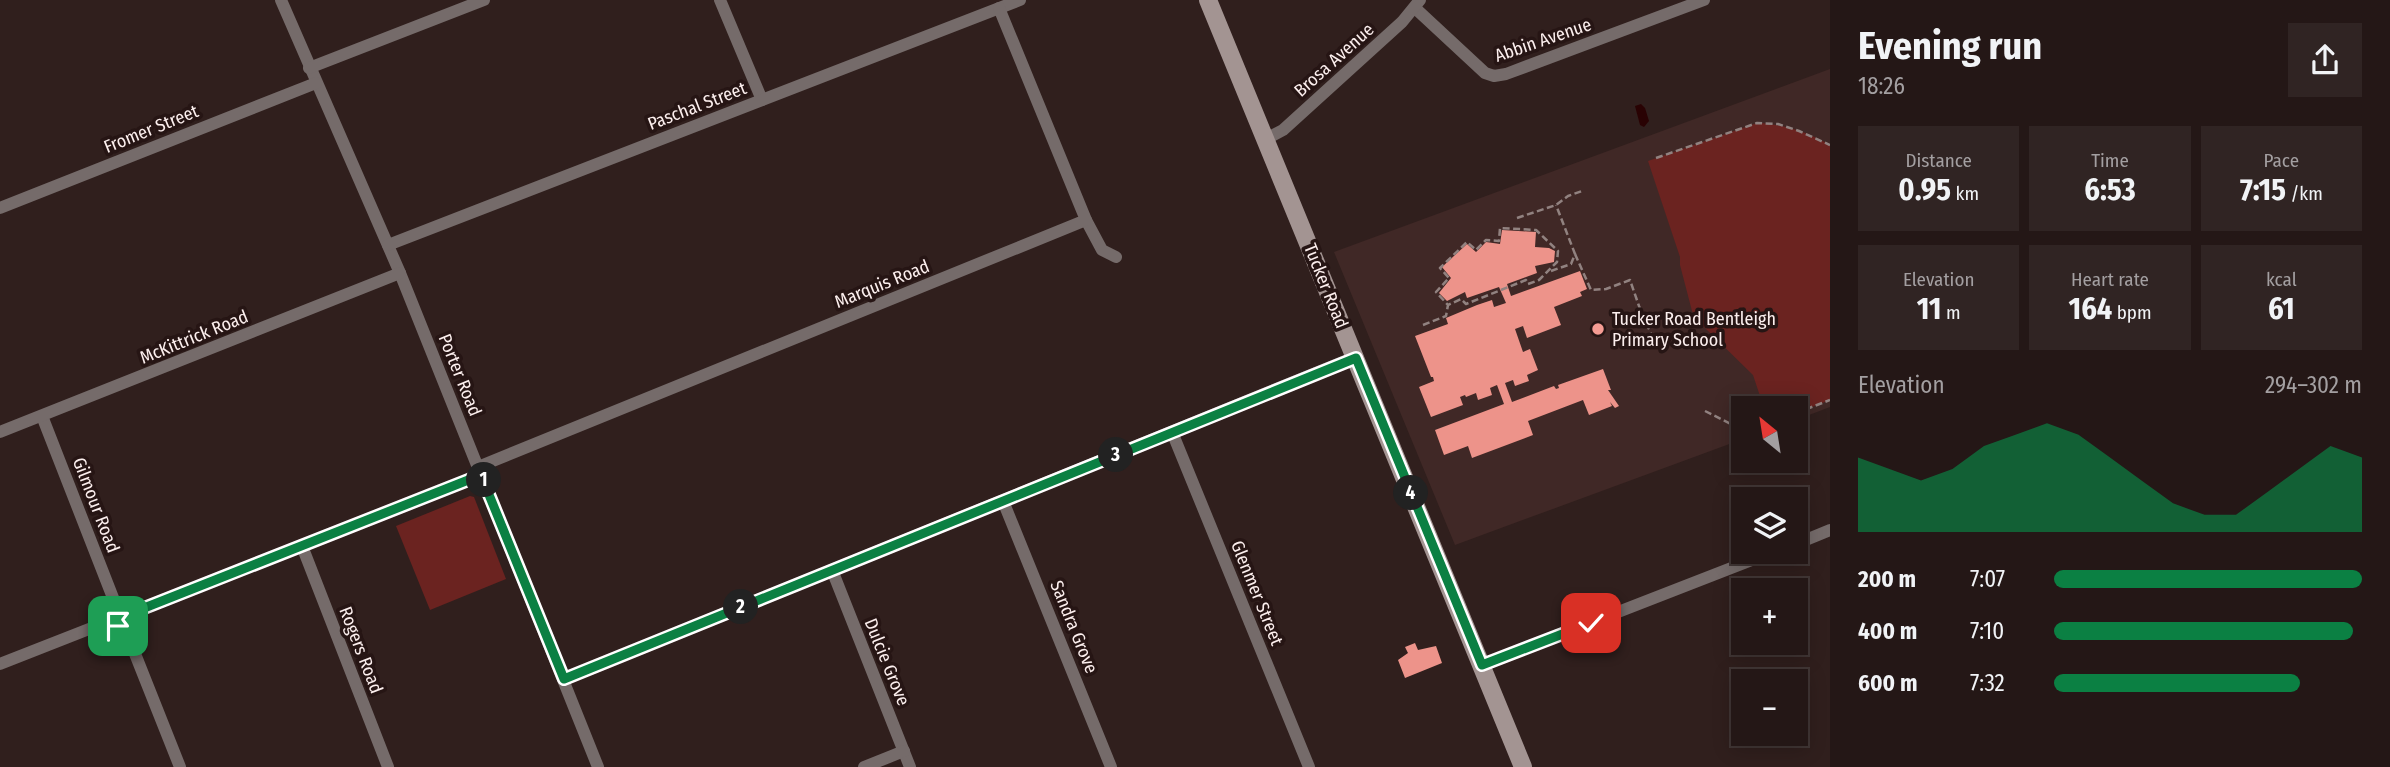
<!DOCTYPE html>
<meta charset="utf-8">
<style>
body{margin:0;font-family:"Fira Sans Condensed",sans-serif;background:#302423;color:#f1f3f6;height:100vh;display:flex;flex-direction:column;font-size:26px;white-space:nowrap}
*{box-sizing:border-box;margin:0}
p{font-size:23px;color:#a39fa1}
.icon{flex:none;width:38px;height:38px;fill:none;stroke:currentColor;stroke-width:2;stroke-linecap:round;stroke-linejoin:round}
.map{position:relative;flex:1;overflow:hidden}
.sheet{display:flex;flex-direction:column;background:#241716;width:560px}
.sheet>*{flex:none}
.needle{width:46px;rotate:330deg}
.buttons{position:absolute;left:1731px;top:396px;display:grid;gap:14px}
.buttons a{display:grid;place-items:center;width:77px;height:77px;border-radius:0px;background:#241716;box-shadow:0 4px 18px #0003,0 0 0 2px #413635;font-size:35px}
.pin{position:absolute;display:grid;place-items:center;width:60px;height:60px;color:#fff;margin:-30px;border-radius:14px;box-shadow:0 4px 10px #0006}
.km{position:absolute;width:35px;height:35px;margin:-18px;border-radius:50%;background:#222;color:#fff;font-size:19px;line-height:35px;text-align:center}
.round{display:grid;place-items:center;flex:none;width:74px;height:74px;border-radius:0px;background:#302423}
.head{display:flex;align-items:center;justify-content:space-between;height:119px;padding:0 28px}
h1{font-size:38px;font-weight:700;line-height:52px}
.figures{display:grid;grid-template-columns:repeat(3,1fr);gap:10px;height:119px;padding:7px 28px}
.figures div{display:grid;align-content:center;border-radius:0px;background:#302423;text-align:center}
.figures b{font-size:30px;font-weight:700}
.figures small{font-size:19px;font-weight:400}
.figures p{font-size:19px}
.chart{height:196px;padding:14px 28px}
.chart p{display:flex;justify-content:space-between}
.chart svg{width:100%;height:126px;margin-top:7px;fill:#0b8043;opacity:.7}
ul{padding:0 28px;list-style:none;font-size:23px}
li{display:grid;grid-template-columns:112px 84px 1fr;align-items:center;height:52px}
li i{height:18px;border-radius:9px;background:#0b8043}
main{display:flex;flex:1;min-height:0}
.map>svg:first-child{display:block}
.built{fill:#402826}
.green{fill:#6b2320}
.water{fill:#290203}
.building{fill:#ed938a}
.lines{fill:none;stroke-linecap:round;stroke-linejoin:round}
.path{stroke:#918280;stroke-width:2.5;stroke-dasharray:7 3.5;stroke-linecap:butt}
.street{stroke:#756b6a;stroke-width:12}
.secondary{stroke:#a39492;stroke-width:18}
.route-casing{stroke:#fff;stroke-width:14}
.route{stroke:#0b8043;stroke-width:9}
.poi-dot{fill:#f59c93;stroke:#261514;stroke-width:2.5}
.labels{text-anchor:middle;stroke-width:7;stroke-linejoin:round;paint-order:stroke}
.street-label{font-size:18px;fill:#fcefee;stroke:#261514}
.poi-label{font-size:18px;fill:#fcefee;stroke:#261514;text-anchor:start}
</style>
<main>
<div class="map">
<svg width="1830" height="767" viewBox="0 0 1830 767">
<rect width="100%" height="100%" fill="#301f1d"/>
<polygon class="built" points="1830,69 1830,407 1796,420 1796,408 1743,408 1743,439 1455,545 1334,252"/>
<g class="green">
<path d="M 1757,123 C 1783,124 1807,132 1830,145 L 1830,400 L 1796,413 L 1796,408 L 1764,408 L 1753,375 L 1704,327 L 1692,311 L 1680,265 L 1680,257 L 1648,161 Z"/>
<polygon points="470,496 474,497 506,579 430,610 396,526"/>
</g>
<polygon class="water" points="1641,104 1645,108 1649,121 1644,127 1640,125 1635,106"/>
<g class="building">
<polygon points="1502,230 1536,232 1535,247 1549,248 1555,251 1554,262 1535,266 1537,273 1507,284 1511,296 1580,271 1587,289 1580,292 1582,296 1554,307 1561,325 1527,338 1523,326 1515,329 1523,352 1530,349 1538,370 1527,375 1529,381 1515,386 1513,380 1505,383 1512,402 1554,386 1556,389 1559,388 1558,385 1603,369 1611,390 1608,390 1619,406 1615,408 1610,402 1612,406 1589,415 1583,400 1528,421 1533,435 1472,458 1468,446 1444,455 1435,430 1504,404 1497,385 1490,388 1492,395 1478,400 1476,393 1466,397 1465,395 1460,397 1463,405 1431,417 1419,387 1434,381 1433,377 1431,377 1415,336 1448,324 1446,318 1477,305 1492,300 1494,307 1506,303 1499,287 1467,298 1465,292 1447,301 1439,293 1451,278 1442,267 1467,244 1476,252 1486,242 1500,244"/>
<polygon points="1415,643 1418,650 1436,646 1442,663 1405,678 1398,660 1408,653 1405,647"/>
</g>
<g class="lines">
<g class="path">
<polyline points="1656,158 1757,123 1778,124 1799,131 1830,145"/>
<polyline points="1517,218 1556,205 1568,196 1582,191"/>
<polyline points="1575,254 1591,290 1606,289 1630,280 1639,306 1658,350"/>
<polyline points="1551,271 1571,264 1575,254 1556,205"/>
<polyline points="1423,325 1446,316 1448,305 1436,292 1449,278 1440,268 1467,242 1476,250 1486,240 1499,241 1500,228 1536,230 1558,251 1557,262 1539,280 1528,284 1526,280 1466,304 1461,299 1448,305"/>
<polyline points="1705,411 1743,430"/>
<polyline points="1796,413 1830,400"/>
</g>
<g class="street">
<polyline points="281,0 400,273 598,767"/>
<polyline points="720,0 762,100"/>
<polyline points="1415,8 1485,73 1494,76 1506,74 1704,0"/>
<polyline points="309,68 484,0"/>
<polyline points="1266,139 1283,130 1402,22 1420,0"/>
<polyline points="0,208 316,83"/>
<polyline points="1086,220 1102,250 1116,257"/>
<polyline points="388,245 1020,0"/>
<polyline points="42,416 117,608"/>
<polyline points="0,432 400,273"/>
<polyline points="1172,432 1309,767"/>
<polyline points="478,467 1086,220 999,8"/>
<polyline points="1003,501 1111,767"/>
<polyline points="1796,544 1830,530"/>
<polyline points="302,546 388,767"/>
<polyline points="832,570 910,767"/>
<polyline points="130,613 481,475"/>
<polyline points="124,626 180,767"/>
<polyline points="0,664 112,620"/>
<polyline points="1482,665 1775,551"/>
<polyline points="564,679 1355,357"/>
<polyline points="864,767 904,751"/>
</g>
<polyline class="secondary" points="1208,0 1523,767"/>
</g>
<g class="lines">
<defs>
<polyline id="route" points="118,626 127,624 130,619 130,613 134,612 481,475 564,679 1356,358 1482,665 1591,623"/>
</defs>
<use href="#route" class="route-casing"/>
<use href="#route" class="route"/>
</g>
<circle class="poi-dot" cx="1598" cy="329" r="7"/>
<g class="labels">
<g class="street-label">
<text transform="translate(1543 40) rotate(-19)" y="6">Abbin Avenue</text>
<text transform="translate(1334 60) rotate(-42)" y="6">Brosa Avenue</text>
<text transform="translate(697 106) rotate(-21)" y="6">Paschal Street</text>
<text transform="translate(151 129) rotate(-22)" y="6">Fromer Street</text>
<text transform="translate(882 284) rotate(-22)" y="6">Marquis Road</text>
<text transform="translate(1326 286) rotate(68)" y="6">Tucker Road</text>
<text transform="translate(194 337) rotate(-22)" y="6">McKittrick Road</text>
<text transform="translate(460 375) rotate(68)" y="6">Porter Road</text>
<text transform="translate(96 505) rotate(69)" y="6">Gilmour Road</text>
<text transform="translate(1257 593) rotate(68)" y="6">Glenmer Street</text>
<text transform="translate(1074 627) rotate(68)" y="6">Sandra Grove</text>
<text transform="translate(361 650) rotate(69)" y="6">Rogers Road</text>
<text transform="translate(887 662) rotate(68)" y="6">Dulcie Grove</text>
</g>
<g class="poi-label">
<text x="1612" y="325">Tucker Road Bentleigh<tspan x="1612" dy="21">Primary School</tspan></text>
</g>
</g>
</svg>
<div class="buttons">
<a><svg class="needle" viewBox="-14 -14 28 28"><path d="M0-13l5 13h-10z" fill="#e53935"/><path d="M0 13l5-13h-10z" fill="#a39fa1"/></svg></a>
<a><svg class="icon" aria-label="layers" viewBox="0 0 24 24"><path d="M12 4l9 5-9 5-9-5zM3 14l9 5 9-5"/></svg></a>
<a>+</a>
<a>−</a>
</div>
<div class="pin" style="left:118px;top:626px;background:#1e9e55"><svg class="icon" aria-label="arrive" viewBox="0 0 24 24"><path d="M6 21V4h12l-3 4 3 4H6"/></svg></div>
<div class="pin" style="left:1591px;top:623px;background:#d93025"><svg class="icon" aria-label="check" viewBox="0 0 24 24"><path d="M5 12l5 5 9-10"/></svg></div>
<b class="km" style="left:484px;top:480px">1</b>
<b class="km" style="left:741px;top:607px">2</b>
<b class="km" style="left:1116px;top:455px">3</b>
<b class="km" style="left:1411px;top:493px">4</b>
</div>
<section class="sheet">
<div class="head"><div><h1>Evening run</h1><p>18:26</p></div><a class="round"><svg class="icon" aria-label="share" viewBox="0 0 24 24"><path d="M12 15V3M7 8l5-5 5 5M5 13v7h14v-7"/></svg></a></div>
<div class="figures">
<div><p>Distance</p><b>0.95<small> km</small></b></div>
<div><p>Time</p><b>6:53</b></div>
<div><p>Pace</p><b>7:15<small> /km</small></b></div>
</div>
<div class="figures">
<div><p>Elevation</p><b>11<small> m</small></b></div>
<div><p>Heart rate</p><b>164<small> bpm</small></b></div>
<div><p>kcal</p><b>61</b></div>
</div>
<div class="chart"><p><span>Elevation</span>294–302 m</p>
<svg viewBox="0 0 160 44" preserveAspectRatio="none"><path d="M0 44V18L10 22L20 26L30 22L40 14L50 10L60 6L70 10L80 18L90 26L100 34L110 38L120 38L130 30L140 22L150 14L160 18V44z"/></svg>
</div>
<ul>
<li><b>200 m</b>7:07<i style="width:100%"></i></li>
<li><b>400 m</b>7:10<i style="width:97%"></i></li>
<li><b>600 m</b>7:32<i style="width:80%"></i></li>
</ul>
</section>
</main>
